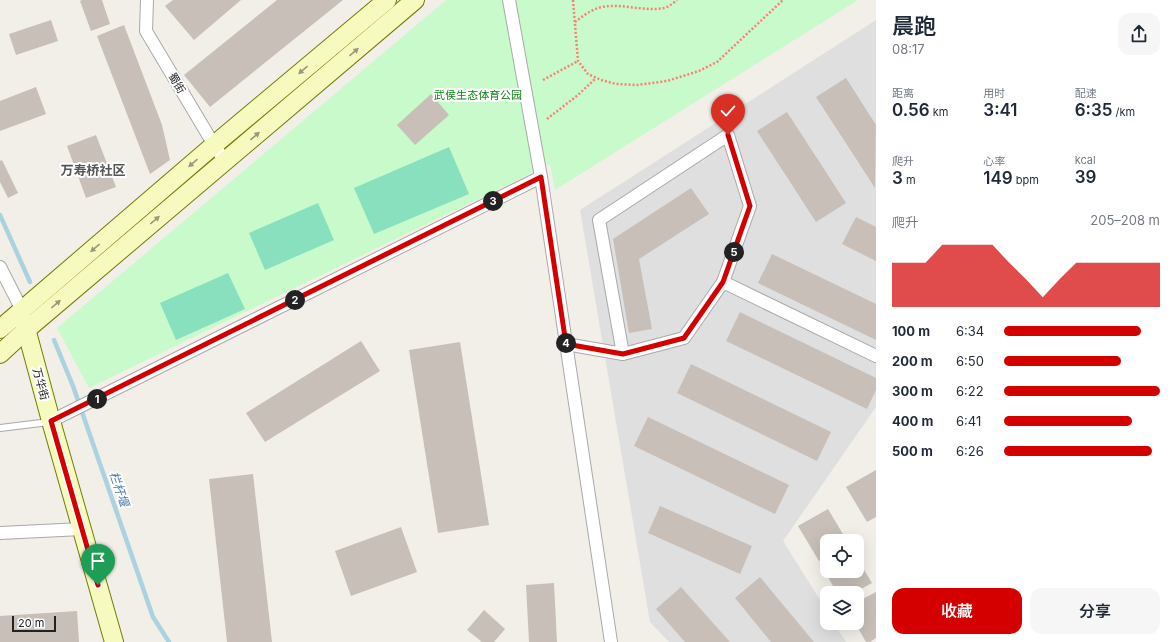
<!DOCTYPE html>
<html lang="zh">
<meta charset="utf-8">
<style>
body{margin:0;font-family:Inter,"Noto Sans SC",sans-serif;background:#f6f6f7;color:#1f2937;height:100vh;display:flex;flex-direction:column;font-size:15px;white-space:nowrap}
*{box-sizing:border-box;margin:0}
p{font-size:13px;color:#747a83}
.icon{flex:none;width:22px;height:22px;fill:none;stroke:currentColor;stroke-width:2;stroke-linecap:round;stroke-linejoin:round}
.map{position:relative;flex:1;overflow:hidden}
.details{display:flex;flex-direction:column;background:#fff;width:300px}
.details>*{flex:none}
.buttons{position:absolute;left:820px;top:534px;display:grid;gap:8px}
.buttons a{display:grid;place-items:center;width:44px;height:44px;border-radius:8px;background:#fff;box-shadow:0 4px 16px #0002;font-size:20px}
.scale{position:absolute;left:12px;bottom:10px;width:44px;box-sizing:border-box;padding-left:4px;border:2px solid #222;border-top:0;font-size:11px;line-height:14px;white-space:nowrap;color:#222;-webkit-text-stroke:3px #fff;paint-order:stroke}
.pin{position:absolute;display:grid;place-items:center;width:34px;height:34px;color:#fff;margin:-41px -17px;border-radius:50% 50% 50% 0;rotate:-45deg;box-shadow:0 0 4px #0007}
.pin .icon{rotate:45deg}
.km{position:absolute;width:20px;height:20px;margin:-10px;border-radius:50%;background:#222;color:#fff;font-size:11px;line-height:20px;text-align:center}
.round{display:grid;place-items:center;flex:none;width:42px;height:42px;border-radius:12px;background:#f6f6f7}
.summary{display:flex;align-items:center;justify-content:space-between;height:68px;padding:0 16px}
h1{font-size:22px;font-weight:600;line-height:30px}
.stats{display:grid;grid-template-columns:repeat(3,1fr);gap:6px;height:68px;padding:4px 16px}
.stats div{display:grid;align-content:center}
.stats b{font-size:17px;font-weight:600}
.stats small{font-size:11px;font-weight:400}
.stats p{font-size:11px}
.chart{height:112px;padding:8px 16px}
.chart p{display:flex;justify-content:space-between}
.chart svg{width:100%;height:72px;margin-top:4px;fill:#d40000;opacity:.7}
.primary-button{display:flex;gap:8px;margin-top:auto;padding:8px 16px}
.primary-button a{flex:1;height:46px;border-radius:12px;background:#d40000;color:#fff;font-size:16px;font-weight:600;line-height:46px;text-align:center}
.primary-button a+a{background:#f6f6f7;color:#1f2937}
ul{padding:0 16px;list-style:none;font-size:13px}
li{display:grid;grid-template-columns:64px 48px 1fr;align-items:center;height:30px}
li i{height:10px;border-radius:5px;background:#d40000}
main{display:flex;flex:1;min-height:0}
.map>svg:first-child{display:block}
.residential{fill:#e0dfdf}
.park{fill:#c8facc}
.pitch{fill:#88e0be}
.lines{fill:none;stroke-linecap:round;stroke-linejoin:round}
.stream{stroke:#aad3df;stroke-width:4.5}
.building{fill:#c7bfb8}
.lane-casing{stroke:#a9a9a9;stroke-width:8}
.street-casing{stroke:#a9a9a9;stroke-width:14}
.secondary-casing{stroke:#707d05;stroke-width:20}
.path{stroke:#fa8072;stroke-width:2.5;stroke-dasharray:2 2;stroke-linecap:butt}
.lane{stroke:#fff;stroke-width:6}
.street{stroke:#fff;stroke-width:12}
.secondary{stroke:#f7fabf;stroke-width:18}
.oneway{fill:#979978}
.route-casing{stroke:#fff;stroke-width:8}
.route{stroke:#d40000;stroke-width:5}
.labels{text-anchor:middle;stroke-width:4;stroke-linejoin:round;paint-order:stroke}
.street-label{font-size:11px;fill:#222;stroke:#fff}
.park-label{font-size:11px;fill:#0c8416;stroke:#fff}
.water-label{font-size:12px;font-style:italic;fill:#4a7aab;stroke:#fff}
.quarter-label{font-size:13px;font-weight:bold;fill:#555;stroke:#fff}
</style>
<main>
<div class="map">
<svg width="876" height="642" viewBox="0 0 876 642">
<rect width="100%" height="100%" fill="#f2efe9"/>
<polygon class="residential" points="876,20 876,407 783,541 827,611 827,623 834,623 846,642 669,642 650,622 580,210"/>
<polygon class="park" points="446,0 858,0 555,190 550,164 89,388 57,328"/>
<g class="pitch">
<polygon points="449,147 469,194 374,234 354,188"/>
<polygon points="318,203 334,240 265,270 249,233"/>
<polygon points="228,273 245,309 176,340 160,303"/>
</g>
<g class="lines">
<g class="stream">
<polyline points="0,215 30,282"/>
<polyline points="54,340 73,386 153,617 169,642"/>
</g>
</g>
<g class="building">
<polygon points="82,0 102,0 110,24 91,31 80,1"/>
<polygon points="173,0 241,0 194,40 165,6"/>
<polygon points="277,0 343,0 210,107 184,75"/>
<polygon points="51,20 58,41 16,55 9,34"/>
<polygon points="124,25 162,125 170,160 150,174 97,36"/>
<polygon points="846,78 876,125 875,188 816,97"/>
<polygon points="36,87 46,114 0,131 0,101"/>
<polygon points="431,94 449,115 415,145 397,125"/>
<polygon points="787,112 846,203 816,222 757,131"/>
<polygon points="96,135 116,187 86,198 67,146"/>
<polygon points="2,160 18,193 8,198 0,182 0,161"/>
<polygon points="691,188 709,214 639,259 652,329 629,333 613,239"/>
<polygon points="856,217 876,227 876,261 842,244"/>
<polygon points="772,254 876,304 876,340 758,283"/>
<polygon points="740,312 876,378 876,390 867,409 726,341"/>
<polygon points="361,341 380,371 265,442 246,413"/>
<polygon points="460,342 489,525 438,533 409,350"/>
<polygon points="691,364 831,432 817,461 677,393"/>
<polygon points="648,417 789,485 775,514 634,446"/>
<polygon points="876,470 876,517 867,522 846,487"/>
<polygon points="253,474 272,642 227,642 209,479"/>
<polygon points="660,506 752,546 740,574 648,533"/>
<polygon points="828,509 847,541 827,541 827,556 819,561 798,526"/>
<polygon points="401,527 417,572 351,596 335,551"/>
<polygon points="857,558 872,583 854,593 837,593 821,565 827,562 827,571 857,571"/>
<polygon points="760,577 814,642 771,642 735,598"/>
<polygon points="554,583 557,642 529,642 526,585"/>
<polygon points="681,587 730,642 685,642 656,609"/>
<polygon points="876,592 876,638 870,642 866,642 855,623 857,623 857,602"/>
<polygon points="484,610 505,629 494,642 482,642 467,630"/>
<polygon points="77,611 79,642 0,642 0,616"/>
</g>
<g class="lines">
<defs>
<polyline id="lane" points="0,428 49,422"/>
<g id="street">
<polyline points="147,0 146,31 214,145 225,161"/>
<polyline points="509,0 541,177 611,642"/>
<polyline points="0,267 22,310"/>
<polyline points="723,282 876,356"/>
<polyline points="566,344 623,354 684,338 723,282 750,206 728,135 599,220 623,354"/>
<polyline points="51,421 541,177"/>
<polyline points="0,533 82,529"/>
</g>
<g id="secondary">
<polyline points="24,321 51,421 114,642"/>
<polyline points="0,329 214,145 387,0"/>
<polyline points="0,354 26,330 415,0"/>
</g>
</defs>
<use href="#lane" class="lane-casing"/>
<use href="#street" class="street-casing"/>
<use href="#secondary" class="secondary-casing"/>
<g class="path">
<polyline points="573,0 578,61 588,74 601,80 616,84 637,85 667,81 699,71 717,62 783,0"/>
<path d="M 575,22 C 583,16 592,9 602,7 C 623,3 644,12 664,8 C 668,7 674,3 677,0"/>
<polyline points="543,80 578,61"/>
<polyline points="547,119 578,95 596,78"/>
</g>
<use href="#lane" class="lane"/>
<use href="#street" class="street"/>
<use href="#secondary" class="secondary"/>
</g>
<defs><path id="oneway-solid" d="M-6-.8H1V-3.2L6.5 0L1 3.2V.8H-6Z"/></defs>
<g class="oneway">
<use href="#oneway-solid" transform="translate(354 52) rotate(-40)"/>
<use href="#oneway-solid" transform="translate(303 70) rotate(140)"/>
<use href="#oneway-solid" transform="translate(255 136) rotate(-40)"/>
<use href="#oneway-solid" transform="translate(193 163) rotate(139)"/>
<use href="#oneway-solid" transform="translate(155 220) rotate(-40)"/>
<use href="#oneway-solid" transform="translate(95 248) rotate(139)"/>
<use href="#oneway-solid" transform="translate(56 304) rotate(-40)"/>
</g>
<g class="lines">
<defs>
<polyline id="route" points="98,585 51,421 541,177 566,344 623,354 684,338 723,282 750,206 728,135"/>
</defs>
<use href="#route" class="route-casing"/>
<use href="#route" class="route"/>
</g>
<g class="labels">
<g class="street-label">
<text transform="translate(177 83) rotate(59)" y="4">蜀街</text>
<text transform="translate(41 384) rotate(75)" y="4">万华街</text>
</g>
<g class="park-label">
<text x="478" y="99">武侯生态体育公园</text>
</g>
<g class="water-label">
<text transform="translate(119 489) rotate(71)" y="4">栏杆堰</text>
</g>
<g class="quarter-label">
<text x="93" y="175">万寿桥社区</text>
</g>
</g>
</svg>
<div class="buttons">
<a><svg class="icon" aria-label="locate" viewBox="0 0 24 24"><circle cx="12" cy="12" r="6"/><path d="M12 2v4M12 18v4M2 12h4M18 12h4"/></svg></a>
<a><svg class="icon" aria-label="layers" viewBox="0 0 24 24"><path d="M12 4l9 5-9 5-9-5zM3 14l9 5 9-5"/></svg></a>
</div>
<div class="scale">20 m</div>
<div class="pin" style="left:98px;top:585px;background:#1e9e55"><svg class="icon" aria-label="arrive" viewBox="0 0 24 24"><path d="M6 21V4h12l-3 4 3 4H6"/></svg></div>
<div class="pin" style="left:728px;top:135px;background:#d93025"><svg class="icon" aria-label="check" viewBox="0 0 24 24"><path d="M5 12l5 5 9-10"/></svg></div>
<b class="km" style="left:97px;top:399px">1</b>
<b class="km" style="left:295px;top:300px">2</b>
<b class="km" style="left:493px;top:201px">3</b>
<b class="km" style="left:566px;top:343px">4</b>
<b class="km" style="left:734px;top:252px">5</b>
</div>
<section class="details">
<div class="summary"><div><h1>晨跑</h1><p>08:17</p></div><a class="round"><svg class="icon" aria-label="share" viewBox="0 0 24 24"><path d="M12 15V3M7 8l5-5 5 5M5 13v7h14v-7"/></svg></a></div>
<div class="stats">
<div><p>距离</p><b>0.56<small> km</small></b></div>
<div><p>用时</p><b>3:41</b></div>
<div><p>配速</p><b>6:35<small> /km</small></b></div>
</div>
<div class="stats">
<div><p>爬升</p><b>3<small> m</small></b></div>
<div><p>心率</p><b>149<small> bpm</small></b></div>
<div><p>kcal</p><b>39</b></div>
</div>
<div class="chart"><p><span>爬升</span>205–208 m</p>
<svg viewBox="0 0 160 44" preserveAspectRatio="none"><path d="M0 44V17L10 17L20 17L30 6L40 6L50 6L60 6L70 17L80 27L90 38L100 27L110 17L120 17L130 17L140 17L150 17L160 17V44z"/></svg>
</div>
<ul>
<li><b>100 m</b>6:34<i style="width:88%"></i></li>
<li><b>200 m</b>6:50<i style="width:75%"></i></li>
<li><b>300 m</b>6:22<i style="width:100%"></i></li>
<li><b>400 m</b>6:41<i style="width:82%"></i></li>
<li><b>500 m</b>6:26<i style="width:95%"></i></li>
</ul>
<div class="primary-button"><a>收藏</a><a>分享</a></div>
</section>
</main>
